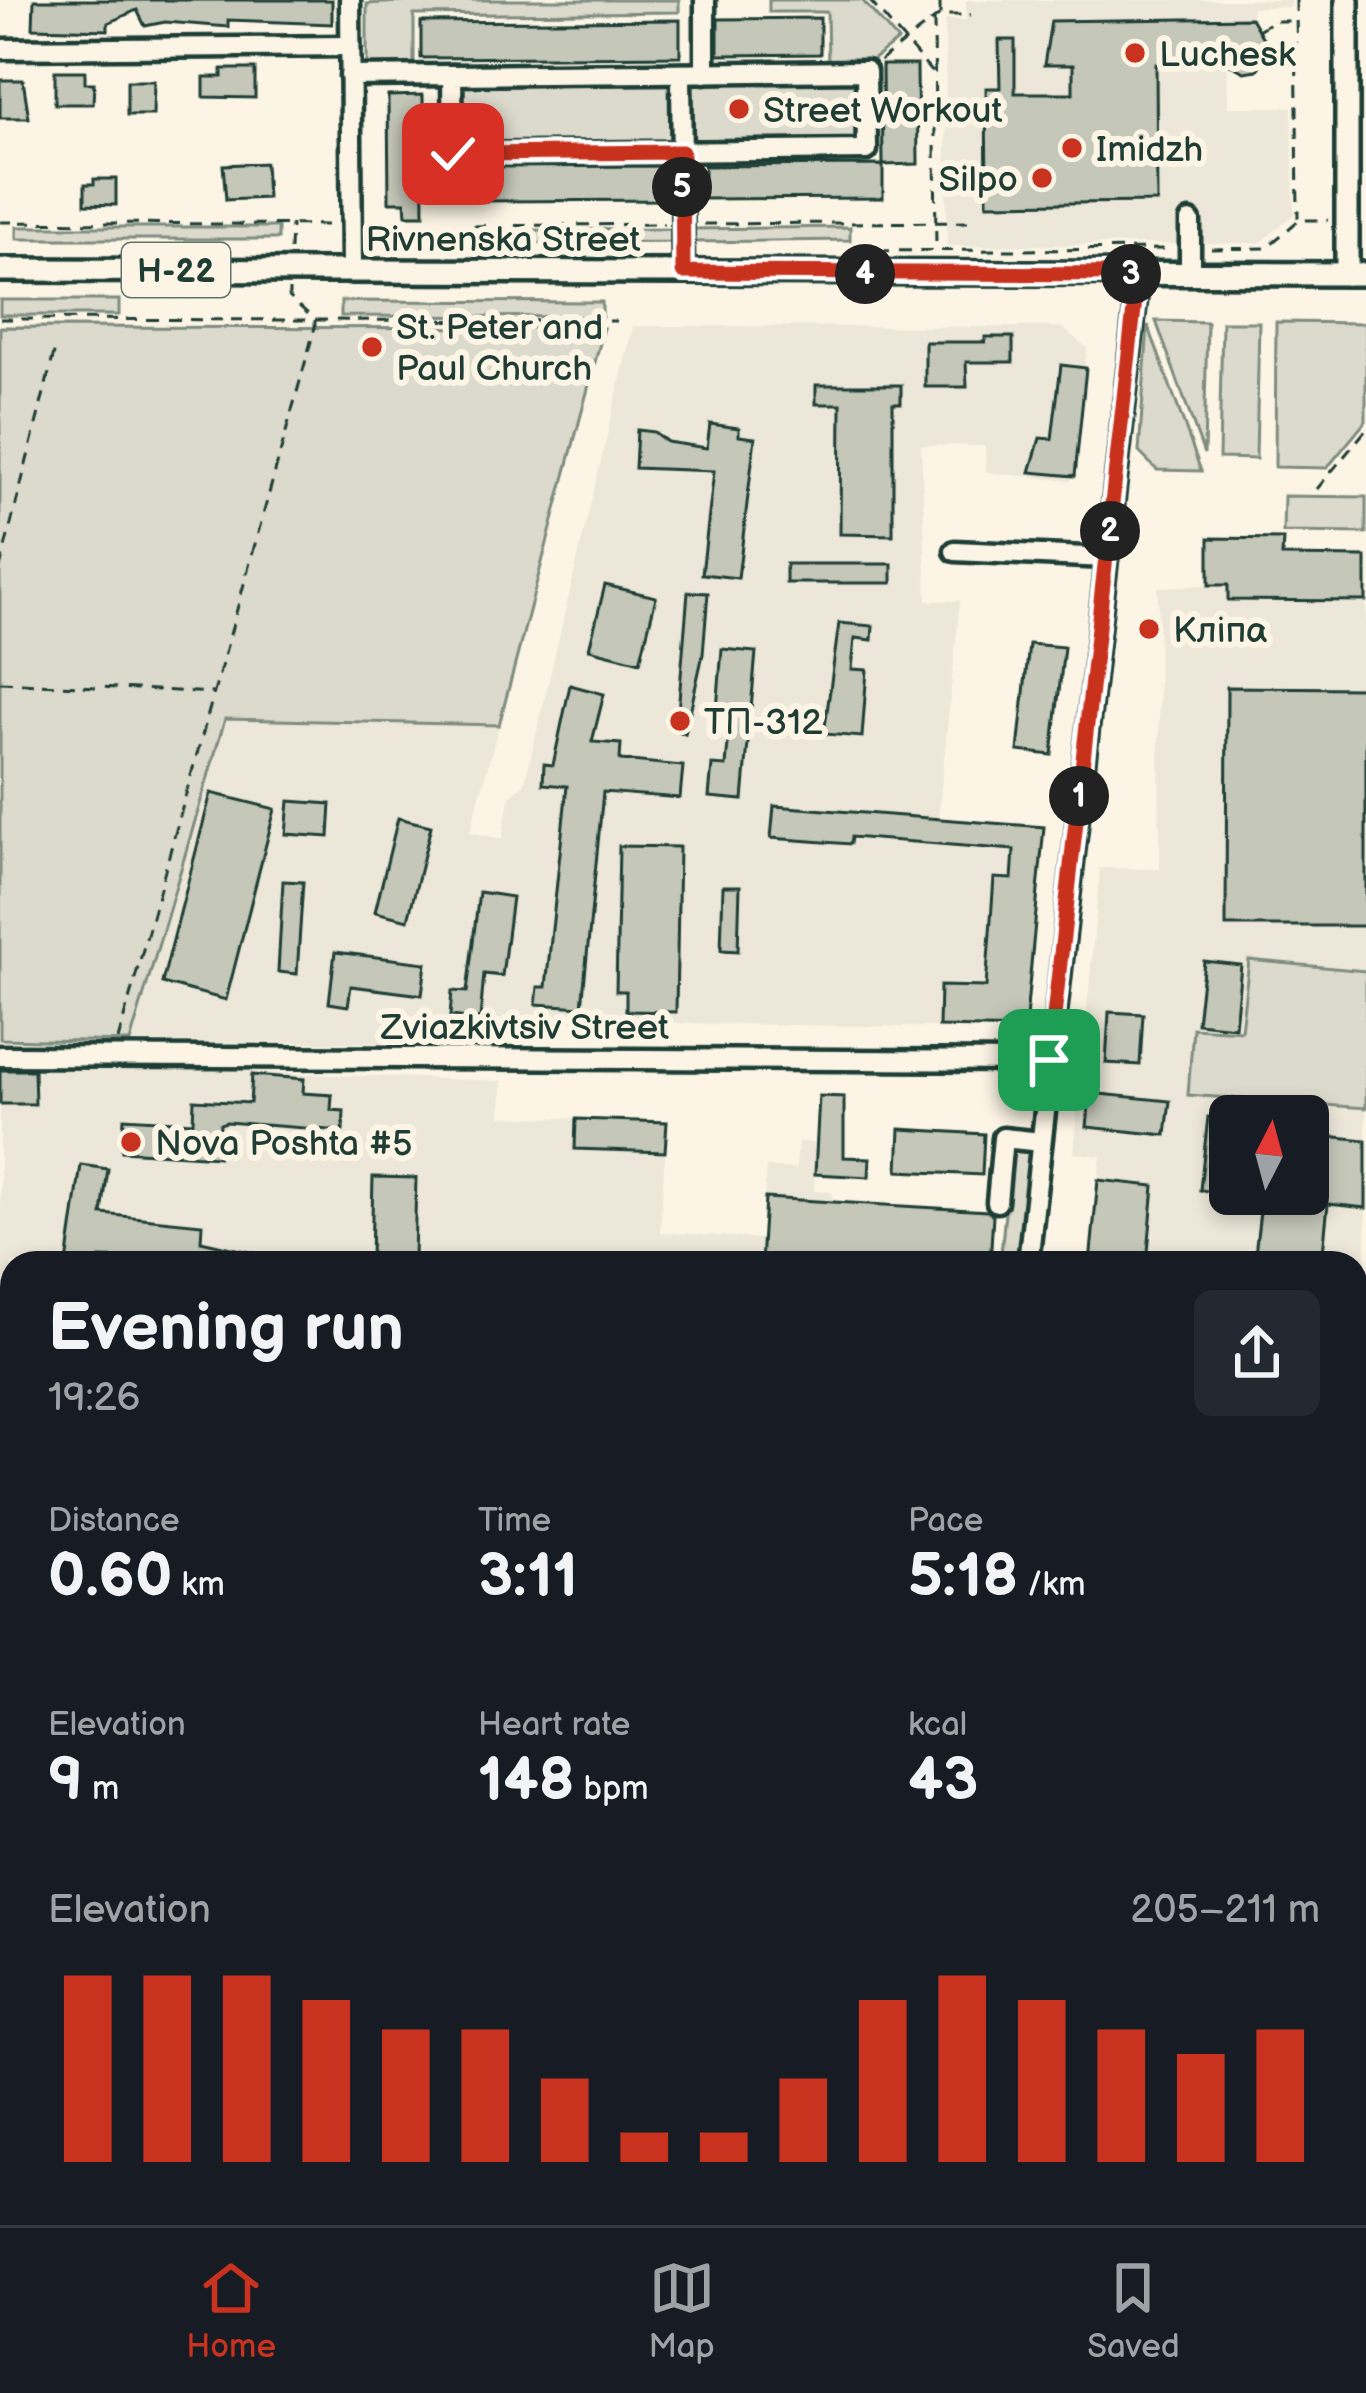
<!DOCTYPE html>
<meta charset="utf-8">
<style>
body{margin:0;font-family:"Balsamiq Sans",sans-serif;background:#242831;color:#f1f3f6;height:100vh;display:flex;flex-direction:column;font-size:45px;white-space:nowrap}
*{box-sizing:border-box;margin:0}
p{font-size:39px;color:#9ea1a6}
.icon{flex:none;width:66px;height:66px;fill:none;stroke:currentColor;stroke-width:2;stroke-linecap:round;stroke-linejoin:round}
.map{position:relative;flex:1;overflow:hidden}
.details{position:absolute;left:0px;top:1251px;width:1368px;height:975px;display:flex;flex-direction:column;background:#171b24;border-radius:36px 36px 0 0;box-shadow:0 6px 18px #0003}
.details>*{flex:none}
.needle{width:78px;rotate:6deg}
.buttons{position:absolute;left:1209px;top:1095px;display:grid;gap:24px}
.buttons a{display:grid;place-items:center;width:120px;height:120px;border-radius:18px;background:#171b24;box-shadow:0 6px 18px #0003;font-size:60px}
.pin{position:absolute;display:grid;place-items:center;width:102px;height:102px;color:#fff;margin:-51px;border-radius:24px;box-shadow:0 6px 18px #0006}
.km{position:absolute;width:60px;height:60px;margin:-30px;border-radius:50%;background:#222;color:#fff;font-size:33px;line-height:60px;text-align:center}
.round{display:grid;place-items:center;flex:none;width:126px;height:126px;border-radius:18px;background:#242831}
.summary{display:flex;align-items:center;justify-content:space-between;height:204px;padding:0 48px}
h1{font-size:66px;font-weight:800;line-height:90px}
.metrics{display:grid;grid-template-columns:repeat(3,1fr);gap:18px;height:204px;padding:12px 48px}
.metrics div{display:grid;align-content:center}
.metrics b{font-size:60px;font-weight:800}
.metrics small{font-size:33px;font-weight:400}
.metrics p{font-size:33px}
.chart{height:336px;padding:24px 48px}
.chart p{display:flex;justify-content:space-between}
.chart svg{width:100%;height:216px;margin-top:12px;stroke:#c8321e;stroke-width:6}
.tab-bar{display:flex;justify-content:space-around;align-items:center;height:168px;border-top:3px solid #363941;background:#171b24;font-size:33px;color:#9ea1a6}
.tab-bar a{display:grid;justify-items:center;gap:6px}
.tab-bar .current{color:#c8321e}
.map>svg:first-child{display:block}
.built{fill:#ece7d8;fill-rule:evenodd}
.green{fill:#dcdacc;stroke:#7e8c80;stroke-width:3}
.building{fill:#c5c7b9;stroke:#1f3d34;stroke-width:3}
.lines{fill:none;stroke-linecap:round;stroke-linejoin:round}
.minor-casing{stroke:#1f3d34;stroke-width:27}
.major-casing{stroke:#1f3d34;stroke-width:30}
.path{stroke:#1f3d34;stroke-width:3;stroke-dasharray:12 9;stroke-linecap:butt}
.minor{stroke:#fcf5e5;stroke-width:18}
.major{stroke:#fcf5e5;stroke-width:21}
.route-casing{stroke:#fff;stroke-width:24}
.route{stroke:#c8321e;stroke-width:15}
.poi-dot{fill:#c8321e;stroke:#fcf5e5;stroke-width:4.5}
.labels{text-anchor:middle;stroke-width:12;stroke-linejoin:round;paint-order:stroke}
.shield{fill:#fcf5e5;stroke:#617469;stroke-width:3}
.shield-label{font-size:33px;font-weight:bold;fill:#1f3d34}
.poi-label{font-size:36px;fill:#1f3d34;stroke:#fcf5e5;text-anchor:start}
.street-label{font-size:36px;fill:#1f3d34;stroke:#fcf5e5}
</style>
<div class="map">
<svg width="1366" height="2225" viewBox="0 0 1366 2225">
<rect width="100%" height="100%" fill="#fcf5e5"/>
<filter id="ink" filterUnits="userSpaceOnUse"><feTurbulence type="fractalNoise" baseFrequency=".00833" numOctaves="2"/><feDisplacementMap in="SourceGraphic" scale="24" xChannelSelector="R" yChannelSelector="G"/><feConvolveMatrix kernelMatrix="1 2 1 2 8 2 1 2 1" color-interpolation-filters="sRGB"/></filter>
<g filter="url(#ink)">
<g class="built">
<polygon points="966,0 1291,0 1291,7 1252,7 1251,18 1226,20 1228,107 1292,107 1294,214 1260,243 947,246 945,20 966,20"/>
<polygon points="633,326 1061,327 1087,348 1071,481 986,472 985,446 921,445 927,601 960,601 938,818 1044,827 1025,1029 496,1020 494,1034 477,1043 130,1042 225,719 499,725 470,832 502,839 510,796 524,785"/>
<path d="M 1209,538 L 1283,539 L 1283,556 L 1366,557 L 1366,1893 L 1356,1893 L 1356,1263 L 1147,1263 L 1154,1186 L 1098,1180 L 1101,1156 L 1074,1153 L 1100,868 L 1160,869 L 1158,587 L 1209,585 ZM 1230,1116 L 1308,1116 L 1308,1194 L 1230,1194 Z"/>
<polygon points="59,1065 502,1081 501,1116 667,1122 660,1232 762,1239 766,1167 796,1169 798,1142 816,1143 814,1191 832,1192 832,1203 993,1211 990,1263 12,1263 12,1414 0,1394 0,1070"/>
<polygon points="0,1602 12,1604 12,2214 870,2214 862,2225 0,2225"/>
<polygon points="1356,2033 1366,2034 1366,2225 1030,2225 1031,2214 1356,2214"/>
</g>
<g class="green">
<polygon points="433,0 679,0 679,12 414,15 414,68 367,69 367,4"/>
<polygon points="769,0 862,0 898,41 865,65 828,66 827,12 769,12"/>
<polygon points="859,79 860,143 689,145 688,80"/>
<polygon points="674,80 675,145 460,146 459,82"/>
<rect x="17" y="227" width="261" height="12"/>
<polygon points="850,227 850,240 689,242 689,229"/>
<polygon points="676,229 677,242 445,244 445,231"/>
<rect x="0" y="300" width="119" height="15"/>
<polygon points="341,301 602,302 602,317 341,316"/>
<polygon points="1156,321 1207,322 1204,454"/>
<polygon points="1222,322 1259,322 1256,459 1219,458"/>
<polygon points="1276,322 1366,323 1366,421 1327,468 1275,467"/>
<polygon points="1148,325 1201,471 1157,470 1139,452"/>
<polygon points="0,327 604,328 499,725 225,719 130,1042 0,1039"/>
<polygon points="1284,496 1366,497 1366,533 1283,532"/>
<polygon points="1249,960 1366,971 1366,1108 1188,1095 1193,1028 1241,1031"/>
<polygon points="1011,1151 1031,1153 1020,1256 1001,1254"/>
<polygon points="0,1438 12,1458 12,1604 0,1601"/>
</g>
<g class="building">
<polygon points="34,0 332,0 332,24 228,20 228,27 165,22 145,26 137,10 108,23 108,30 33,28"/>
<polygon points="820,18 820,54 718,55 718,19"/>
<polygon points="1251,18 1264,40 1264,59 1257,70 1244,72 1227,63 1156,64 1157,202 987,204 986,88 1000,88 999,40 1015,40 1015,93 1073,93 1073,65 1044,65 1051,21"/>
<polygon points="680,20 680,56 421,58 421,22"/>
<polygon points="882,65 917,65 918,164 883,165"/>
<polygon points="222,69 255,69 255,98 204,97 204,77 222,77"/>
<polygon points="55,71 85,71 85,83 94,83 93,104 55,104"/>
<polygon points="0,80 23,80 29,118 0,118"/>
<polygon points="127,81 154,81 153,115 127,115"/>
<polygon points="423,95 424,215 406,215 405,202 389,202 388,96"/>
<polygon points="265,163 267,198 226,200 223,165"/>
<polygon points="883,165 883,198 704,199 704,166"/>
<polygon points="667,166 668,200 476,201 475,167"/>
<polygon points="94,179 116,179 116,205 85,204 85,184 94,184"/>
<polygon points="985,337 1013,337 1013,362 966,362 967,387 925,387 925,342 985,342"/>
<polygon points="1061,365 1086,368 1075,476 1030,472 1040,438 1052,439"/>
<polygon points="816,385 901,385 901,403 893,403 893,535 840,534 841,404 816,404"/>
<polygon points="710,424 739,428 739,436 755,438 738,578 702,574 714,471 635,468 637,430 654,432 667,442 707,448"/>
<polygon points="1209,538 1283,539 1282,556 1366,557 1366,601 1228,600 1228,585 1209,585"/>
<rect x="786" y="564" width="106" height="19"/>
<polygon points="605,585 656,597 640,662 589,649"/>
<polygon points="688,592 708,593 703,654 685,734 670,727 678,712"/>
<polygon points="839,623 873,626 872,640 855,638 852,669 867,670 862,737 824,734"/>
<polygon points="1029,644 1064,647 1052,755 1018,751"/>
<polygon points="722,649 756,652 743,800 709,797 712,765 726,766 731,710 717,709"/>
<polygon points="570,685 604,694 592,742 621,744 620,760 683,766 680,798 603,792 582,1007 536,1004 538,987 546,987 567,786 543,784 544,764 553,765"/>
<polygon points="1227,687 1366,688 1366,926 1226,926"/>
<polygon points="211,793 275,809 226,1000 162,983"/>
<polygon points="289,801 331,804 329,837 286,834"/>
<polygon points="774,806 1044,827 1025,1029 939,1027 940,986 986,987 994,878 1012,879 1014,850 851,837 850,844 771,838"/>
<polygon points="398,818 431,826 408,920 375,912"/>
<polygon points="619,846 679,847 676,1012 626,1011 626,991 616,991"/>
<polygon points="283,881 303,882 297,974 278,972"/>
<polygon points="723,886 740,886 738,951 721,950"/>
<polygon points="479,892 512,897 502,976 484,974 480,1019 450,1016 452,991 467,992"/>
<polygon points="335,952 426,963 422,995 351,986 348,1006 329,1003"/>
<polygon points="1204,961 1241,965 1235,1027 1197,1023"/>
<polygon points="1109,1012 1143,1014 1140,1065 1106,1063"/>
<polygon points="0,1070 34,1070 35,1104 0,1104"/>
<polygon points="252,1075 304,1079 303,1093 332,1095 331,1110 344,1111 343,1131 226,1122 220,1124 218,1157 122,1151 124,1118 193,1122 194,1100 250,1103"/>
<polygon points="1090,1093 1170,1101 1166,1135 1087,1127"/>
<polygon points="819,1096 844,1097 844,1157 870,1158 869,1177 815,1174"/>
<polygon points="1208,1117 1230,1120 1230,1194 1200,1190"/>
<polygon points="576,1119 667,1122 665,1152 575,1149"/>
<polygon points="900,1129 984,1134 982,1175 898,1171"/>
<polygon points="1308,1134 1366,1140 1366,1208 1328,1204 1322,1263 1254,1263 1262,1194 1308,1194"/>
<polygon points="81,1165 108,1169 102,1214 202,1224 201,1241 272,1257 271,1263 100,1258 100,1263 67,1263"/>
<polygon points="373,1177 416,1178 414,1259 371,1258"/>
<polygon points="1098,1180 1154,1186 1147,1263 1090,1263"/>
<polygon points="765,1198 988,1211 993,1215 990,1263 761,1263"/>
</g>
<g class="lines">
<defs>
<g id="minor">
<polyline points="350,0 352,271"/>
<polyline points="705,0 705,73"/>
<polyline points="0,49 350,46"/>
<polygon points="866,71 867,150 453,154 452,75"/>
<polyline points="681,73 683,272"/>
<polyline points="350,76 452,75"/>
<polyline points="1190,221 1190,274"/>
<polyline points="955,551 1107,558"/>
<polyline points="0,1056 1049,1061"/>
<polyline points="997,1202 1003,1138 1041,1142"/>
<polyline points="1028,1263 1139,274"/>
<polyline points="1356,1882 1366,1883"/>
<polyline points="1356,1985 1366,1986"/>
<polyline points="1004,2214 1007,2225"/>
<polyline points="540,2225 551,2214"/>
</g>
<g id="major">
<polyline points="1347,0 1347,274"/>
<polyline points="0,270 1366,274"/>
</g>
</defs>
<use href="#minor" class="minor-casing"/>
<use href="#major" class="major-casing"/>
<g class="path">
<polyline points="869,0 934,75"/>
<polyline points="1296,0 1298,218"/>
<polyline points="940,15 940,0"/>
<polyline points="934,20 936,251"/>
<polyline points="1258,30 1273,21 1296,21"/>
<polyline points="880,61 940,15 971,15"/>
<polyline points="0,222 334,225"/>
<polyline points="704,224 973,222"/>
<polyline points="368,227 664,224"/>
<polyline points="1211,249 1266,248 1299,220 1328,220"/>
<polyline points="290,250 291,224"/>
<polyline points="857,251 1171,249"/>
<polyline points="0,319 616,321"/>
<polyline points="1317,489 1366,430"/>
<polyline points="0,568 55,349"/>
<polyline points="0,682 215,693"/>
<polyline points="118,1040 315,327 315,320 289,297 289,290"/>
</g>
<use href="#minor" class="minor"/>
<use href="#major" class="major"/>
</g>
</g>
<g class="lines" filter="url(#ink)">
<defs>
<polyline id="route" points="453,154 682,152 683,272 1138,274 1049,1060"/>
</defs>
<use href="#route" class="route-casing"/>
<use href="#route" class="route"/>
</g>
<g class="poi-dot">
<circle cx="1135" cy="53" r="12"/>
<circle cx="739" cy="109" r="12"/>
<circle cx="1072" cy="148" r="12"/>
<circle cx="1042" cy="178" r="12"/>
<circle cx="372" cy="347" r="12"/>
<circle cx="1149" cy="629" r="12"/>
<circle cx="680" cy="721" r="12"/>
<circle cx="131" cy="1142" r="12"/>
</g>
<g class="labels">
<rect class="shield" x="122" y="243" width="108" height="54" rx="9"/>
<g class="shield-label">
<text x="176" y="282">Н-22</text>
</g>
<g class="poi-label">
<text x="1159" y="66">Luchesk</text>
<text x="763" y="122">Street Workout</text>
<text x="1096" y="161">Imidzh</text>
<text x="1018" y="191" text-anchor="end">Silpo</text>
<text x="396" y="339">St. Peter and<tspan x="396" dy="41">Paul Church</tspan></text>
<text x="1173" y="642">Кліпа</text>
<text x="704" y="734">ТП-312</text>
<text x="155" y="1155">Nova Poshta #5</text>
</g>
<g class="street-label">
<text x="503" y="251">Rivnenska Street</text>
<text x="525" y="1039">Zviazkivtsiv Street</text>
</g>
</g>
</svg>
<div class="buttons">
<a><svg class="needle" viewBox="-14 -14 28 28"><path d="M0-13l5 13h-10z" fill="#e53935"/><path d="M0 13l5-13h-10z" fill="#9ea1a6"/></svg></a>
</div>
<div class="pin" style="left:1049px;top:1060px;background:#1e9e55"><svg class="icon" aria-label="arrive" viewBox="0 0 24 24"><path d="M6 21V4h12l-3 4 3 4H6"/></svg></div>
<div class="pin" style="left:453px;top:154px;background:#d93025"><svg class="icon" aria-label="check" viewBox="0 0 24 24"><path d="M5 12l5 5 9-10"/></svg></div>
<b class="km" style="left:1079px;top:796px">1</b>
<b class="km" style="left:1110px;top:531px">2</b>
<b class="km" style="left:1131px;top:274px">3</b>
<b class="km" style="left:865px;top:274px">4</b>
<b class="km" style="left:682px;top:187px">5</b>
<section class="details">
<div class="summary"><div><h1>Evening run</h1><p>19:26</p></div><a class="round"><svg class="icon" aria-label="share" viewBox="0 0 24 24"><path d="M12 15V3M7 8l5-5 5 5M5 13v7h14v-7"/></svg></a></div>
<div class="metrics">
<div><p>Distance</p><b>0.60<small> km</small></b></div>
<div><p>Time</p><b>3:11</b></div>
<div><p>Pace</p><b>5:18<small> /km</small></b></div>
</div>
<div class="metrics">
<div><p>Elevation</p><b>9<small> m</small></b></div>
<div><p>Heart rate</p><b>148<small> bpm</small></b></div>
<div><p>kcal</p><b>43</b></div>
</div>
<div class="chart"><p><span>Elevation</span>205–211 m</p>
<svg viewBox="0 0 160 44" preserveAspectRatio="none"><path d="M5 44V6M15 44V6M25 44V6M35 44V11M45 44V17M55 44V17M65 44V27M75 44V38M85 44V38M95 44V27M105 44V11M115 44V6M125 44V11M135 44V17M145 44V22M155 44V17"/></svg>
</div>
</section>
</div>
<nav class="tab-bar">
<a class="current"><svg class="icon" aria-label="home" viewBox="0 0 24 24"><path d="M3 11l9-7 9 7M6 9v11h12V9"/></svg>Home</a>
<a><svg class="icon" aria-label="map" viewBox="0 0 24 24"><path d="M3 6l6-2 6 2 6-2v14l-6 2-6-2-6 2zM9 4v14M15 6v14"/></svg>Map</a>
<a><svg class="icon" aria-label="saved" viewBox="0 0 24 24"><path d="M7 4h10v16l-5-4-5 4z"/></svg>Saved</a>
</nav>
